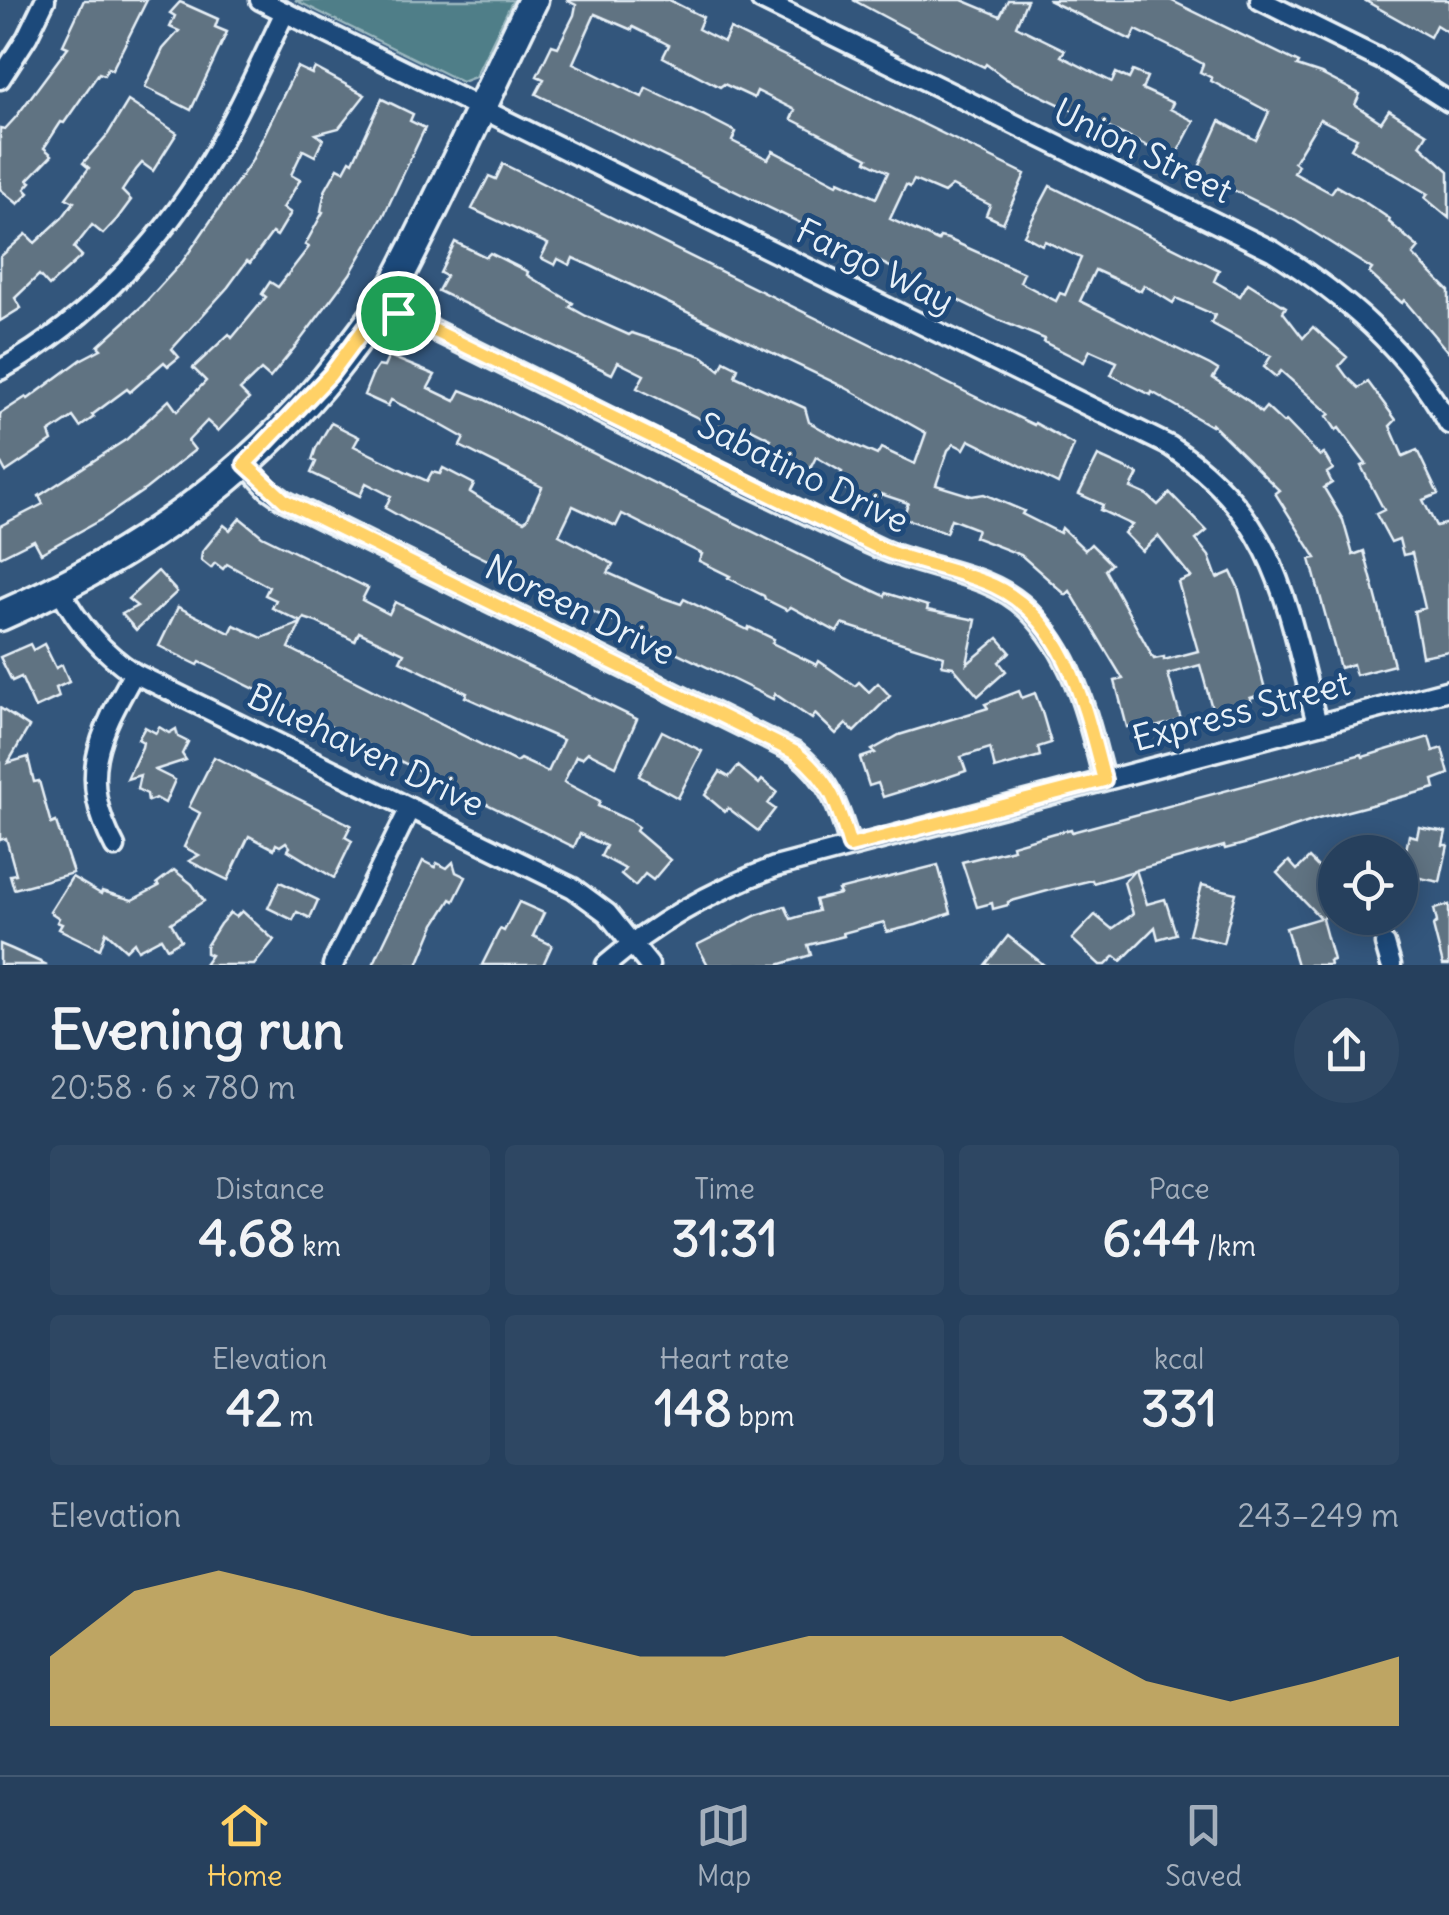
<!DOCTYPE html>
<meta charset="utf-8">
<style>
body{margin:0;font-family:Delius,sans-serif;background:#2e4763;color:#f1f3f6;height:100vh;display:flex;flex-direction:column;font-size:38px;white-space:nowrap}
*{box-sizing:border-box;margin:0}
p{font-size:32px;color:#a4afbc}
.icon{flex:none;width:55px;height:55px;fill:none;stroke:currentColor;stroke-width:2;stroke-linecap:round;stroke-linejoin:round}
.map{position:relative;height:965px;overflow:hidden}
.panel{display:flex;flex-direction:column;background:#26405d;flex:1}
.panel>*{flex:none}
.tools{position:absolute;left:1318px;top:835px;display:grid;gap:20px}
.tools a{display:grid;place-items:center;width:100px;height:100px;border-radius:50%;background:#26405d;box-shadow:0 5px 25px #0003,0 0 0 2px #425972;font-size:50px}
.pin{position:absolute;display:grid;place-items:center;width:85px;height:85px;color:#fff;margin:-42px;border:5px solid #fff;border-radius:50%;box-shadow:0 2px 10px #0007}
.round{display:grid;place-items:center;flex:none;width:105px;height:105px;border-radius:52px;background:#2e4763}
.headline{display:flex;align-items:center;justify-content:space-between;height:170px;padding:0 50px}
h1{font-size:55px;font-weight:700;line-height:75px}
.figures{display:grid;grid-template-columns:repeat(3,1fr);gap:15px;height:170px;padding:10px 50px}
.figures div{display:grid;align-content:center;border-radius:10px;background:#2e4763;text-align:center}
.figures b{font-size:50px;font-weight:700}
.figures small{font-size:28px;font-weight:400}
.figures p{font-size:28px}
.chart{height:280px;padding:20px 50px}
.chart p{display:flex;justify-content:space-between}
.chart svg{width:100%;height:180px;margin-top:10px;fill:#ffd166;opacity:.7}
.dock{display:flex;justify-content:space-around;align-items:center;height:140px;border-top:2px solid #425972;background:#26405d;font-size:28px;color:#a4afbc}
.dock a{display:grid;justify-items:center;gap:5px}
.dock .selected{color:#ffd166}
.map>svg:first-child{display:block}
.green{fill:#4f7e88;stroke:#9cb8c0;stroke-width:2.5}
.building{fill:#617382;stroke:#e8f1f8;stroke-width:2.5;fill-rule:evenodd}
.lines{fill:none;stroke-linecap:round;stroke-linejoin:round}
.street-casing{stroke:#e8f1f8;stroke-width:25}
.secondary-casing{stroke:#e8f1f8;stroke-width:35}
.street{stroke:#1f4a7a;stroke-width:18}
.secondary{stroke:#1f4a7a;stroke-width:28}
.route-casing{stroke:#fff;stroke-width:20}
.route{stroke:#ffd166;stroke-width:12}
.labels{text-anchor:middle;stroke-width:10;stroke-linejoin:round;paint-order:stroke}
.street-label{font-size:35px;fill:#e8f1f8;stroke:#1f4a7a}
</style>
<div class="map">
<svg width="1449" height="965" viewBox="0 0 1449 965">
<rect width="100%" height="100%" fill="#33567c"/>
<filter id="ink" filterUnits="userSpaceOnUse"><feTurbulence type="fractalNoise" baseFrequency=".01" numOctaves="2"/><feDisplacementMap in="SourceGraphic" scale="20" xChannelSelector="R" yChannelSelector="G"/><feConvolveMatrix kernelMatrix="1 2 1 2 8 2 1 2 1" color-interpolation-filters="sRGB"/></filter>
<g filter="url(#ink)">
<polygon class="green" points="295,0 513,0 475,77 462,82"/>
<g class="building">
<polygon points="84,0 147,0 112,70 108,68 104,75 99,73 64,123 61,122 44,148 52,155 28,180 31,182 25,189 29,193 18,204 0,189 0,128 5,129 16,117 68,47 63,45"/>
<path d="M 566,0 L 669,0 L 703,17 L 698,29 L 724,42 L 730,29 L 1025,174 L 1003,223 L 986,215 L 990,205 L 952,186 L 944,193 L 914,180 L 910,187 L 906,185 L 890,219 L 938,241 L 940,237 L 948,239 L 1024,273 L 1020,282 L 1056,301 L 1060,293 L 1065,295 L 1081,258 L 1045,241 L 1042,245 L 1024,235 L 1050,186 L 1219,270 L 1214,281 L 1240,296 L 1248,283 L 1286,307 L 1283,312 L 1303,338 L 1313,327 L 1347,357 L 1339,366 L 1347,377 L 1359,388 L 1368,382 L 1396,420 L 1390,426 L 1403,456 L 1417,450 L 1438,494 L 1423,500 L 1436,526 L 1449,523 L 1449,651 L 1422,656 L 1414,611 L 1425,608 L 1412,553 L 1403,555 L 1399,539 L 1391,542 L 1376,514 L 1384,510 L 1361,466 L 1366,464 L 1339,428 L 1336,430 L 1327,416 L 1330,414 L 1281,371 L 1276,377 L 1264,367 L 1271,356 L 1211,323 L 1215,315 L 1176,298 L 1173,303 L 1144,285 L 1141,291 L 1095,270 L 1080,301 L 1210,365 L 1218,370 L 1213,378 L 1250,402 L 1261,413 L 1266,407 L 1283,423 L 1286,421 L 1320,456 L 1324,454 L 1333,469 L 1327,473 L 1332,483 L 1324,488 L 1343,520 L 1353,555 L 1364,551 L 1394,665 L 1356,675 L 1353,664 L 1340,668 L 1310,559 L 1316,558 L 1275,493 L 1279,490 L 1212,424 L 1211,426 L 1152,392 L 1151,395 L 1111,375 L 1117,362 L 1090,350 L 1084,362 L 1044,342 L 1045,339 L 1001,321 L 536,94 L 544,79 L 537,76 L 552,45 L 558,47 L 574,15 L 576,5 ZM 595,14 L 632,30 L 633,27 L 669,45 L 663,57 L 720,87 L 724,84 L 754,98 L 757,91 L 795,110 L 791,119 L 868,158 L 866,161 L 888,172 L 876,198 L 839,181 L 837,184 L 773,151 L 768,159 L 732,141 L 736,132 L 703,115 L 646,88 L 642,97 L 573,63 Z"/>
<polygon points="853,0 962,0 1000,16 1008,0 1027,0 1016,26 1065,50 1061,56 1112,82 1116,73 1129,79 1133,71 1147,77 1142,89 1173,103 1170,109 1194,121 1174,159 1006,79 986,64 984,67 943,48"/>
<polygon points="1048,0 1170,0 1299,63 1297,66 1321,74 1360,94 1355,105 1381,122 1389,110 1427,134 1420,145 1449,171 1449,218 1425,198 1428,194 1351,148 1357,138 1320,119 1294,162 1298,165 1294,173 1331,193 1336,186 1366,203 1390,219 1389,222 1419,248 1413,255 1449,291 1449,353 1404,300 1402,303 1369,273 1372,269 1296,221 1197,172 1220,121 1256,140 1269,112 1211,81 1212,78 1200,72 1203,64 1173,48 1136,30 1131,40"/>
<polygon points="1364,0 1449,0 1449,33 1436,25 1430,37"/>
<polygon points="180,2 218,19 215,27 227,32 191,110 145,87 163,49 179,31 170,27 175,16 170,13"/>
<polygon points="297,67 312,74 315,68 365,95 339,128 316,134 323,139 315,156 303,150 291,175 300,180 283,208 291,213 277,236 272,233 250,263 247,261 228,287 172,349 179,357 168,366 164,362 130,392 127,389 92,415 94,417 80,427 73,417 49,433 52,441 6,472 0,461 0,414 26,397 28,399 82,359 101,349 98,346 142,306 183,261 251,162"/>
<polygon points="382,99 413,114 410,121 425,128 384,215 350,274 296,346 270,378 261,370 240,390 249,399 218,431 207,421 188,441 195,450 146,489 102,519 41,553 34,540 0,557 0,526 43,504 39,496 127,439 169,400 177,411 206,381 193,368 229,334 232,338 266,297 262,294 270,282 278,287 309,247 305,245 323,212 321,211 325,191 338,168 344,171 350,160 353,162"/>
<polygon points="128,101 177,133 153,171 142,163 136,170 122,191 131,200 117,219 103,234 92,225 74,248 82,256 49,286 39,275 15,298 21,308 0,321 0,257 26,234 35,243 62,218 74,202 66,198 89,168 83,163 108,134"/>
<polygon points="503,164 988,403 1034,425 1035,423 1074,445 1058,484 969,440 964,449 954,444 948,450 936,485 972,496 984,494 1024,511 1022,514 1060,533 1062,528 1085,550 1091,544 1111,564 1105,570 1154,659 1164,657 1164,660 1198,651 1178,582 1191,577 1158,536 1142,551 1124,533 1132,525 1100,510 1103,505 1079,494 1098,456 1138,474 1131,488 1147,495 1158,505 1170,493 1207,531 1196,540 1209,556 1217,578 1231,572 1238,587 1266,693 1250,698 1251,701 1213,712 1200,665 1168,674 1181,720 1145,730 1143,723 1127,727 1115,681 1123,679 1070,591 1066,595 1021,555 974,537 977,529 951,519 946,533 903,518 908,503 881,494 875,505 836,484 842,472 816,457 809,471 765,451 771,439 747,427 741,439 637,388 644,375 618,362 612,374 438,291 446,276 440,273 455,242 486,257 490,253 528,272 527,275 573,303 570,307 586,316 629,335 632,333 702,356 720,370 724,361 738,368 735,376 805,408 809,422 834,436 877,455 881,448 915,464 926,433 846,388 589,265 573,258 570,265 558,259 555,265 541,258 548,244 472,209 489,176 496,179"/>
<polygon points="389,356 435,375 428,388 455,401 461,390 483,399 859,584 885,596 886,593 928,606 927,610 976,620 967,664 998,638 1010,652 999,662 1006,671 978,696 953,667 942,665 944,656 842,624 837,632 791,607 787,610 765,599 764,596 728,578 730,576 699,561 702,554 622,514 616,526 573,506 559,535 613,564 608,573 664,598 681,604 684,599 748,630 749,627 774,639 772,643 817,665 819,661 855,686 859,682 869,692 878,683 890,696 854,732 846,724 836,734 815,714 812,719 775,694 773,699 736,681 667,648 669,645 598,614 408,521 385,508 391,496 366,483 360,496 311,473 316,462 312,460 316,448 331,423 359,437 354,446 407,472 427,481 432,472 440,474 443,468 474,484 470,492 489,504 524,521 527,519 542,487 460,446 464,438 434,421 391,400 388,406 364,395 372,375 378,366 384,367"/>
<polygon points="240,518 262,536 368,588 362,600 389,614 395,602 637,719 616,766 588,752 582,758 576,756 564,782 600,801 598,806 630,821 638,827 636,831 670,860 653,880 645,874 635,886 621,874 625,869 601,856 606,846 580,834 574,847 200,662 198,665 159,646 178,607 230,633 234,625 262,638 301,623 289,648 516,762 520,759 548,772 563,740 465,697 467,693 400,661 404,653 359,632 355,641 316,622 304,618 301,622 272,608 276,600 265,595 269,587 227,564 223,569 215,563 211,568 201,560 202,552 224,525 230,530"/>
<polygon points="158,571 177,592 136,630 122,614 137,606 128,599"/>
<polygon points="30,644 33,650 44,644 56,668 62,665 69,682 56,688 59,697 35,708 21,677 12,681 0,657"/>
<polygon points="1019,691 1022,698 1035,693 1042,712 1051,743 1038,747 1040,756 995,769 990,748 961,757 966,771 948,777 883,797 878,783 869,786 860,758 875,753 872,750 899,735 988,708 985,704"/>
<polygon points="0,708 29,727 8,763 28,757 34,782 39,781 51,824 56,822 73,873 14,889 10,875 16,874 6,838 0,840"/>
<polygon points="145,727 156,733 159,727 169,733 176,729 178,737 188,742 182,754 186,760 155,770 175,780 165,803 156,798 148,801 147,794 137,789 140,775 127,779 142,747 143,742 138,739"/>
<polygon points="662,731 702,751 678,798 639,776"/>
<polygon points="1429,737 1433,751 1442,748 1449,774 1433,780 1435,788 1318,819 1244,844 1225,849 1224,846 1136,870 1147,904 1165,899 1176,934 1158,939 1155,927 1121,961 1115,956 1106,965 1100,965 1072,939 1095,915 1112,929 1133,914 1124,882 1134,871 1093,883 1092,880 1051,890 1008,902 1008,905 993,909 992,903 977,907 962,862 1013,849 1012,845 1054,833 1071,829 1072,832 1362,754 1363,757"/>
<polygon points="214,757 351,825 345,837 352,841 334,878 288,850 290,847 286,842 280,846 276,844 274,849 249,836 228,880 189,861 199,855 184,847 200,813 189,807"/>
<polygon points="738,766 759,784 762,780 777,792 768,804 775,809 758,831 728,808 725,812 705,795 720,772 729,777"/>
<polygon points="1419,827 1446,832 1443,845 1448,845 1440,882 1420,878 1417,888 1400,885 1400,880 1409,835 1417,837"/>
<polygon points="1309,858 1335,884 1335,905 1322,919 1333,960 1329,961 1330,965 1297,965 1286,928 1320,918 1277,873 1289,861 1297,870"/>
<polygon points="423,861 435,867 437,863 447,868 453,862 456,872 466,877 454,901 451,899 435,924 418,965 373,965"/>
<polygon points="938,865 951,913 916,925 887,932 884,922 843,933 844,936 808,945 811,955 778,965 708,965 697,945 757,915 785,906 791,919 818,911 815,900 840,894 838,890"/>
<polygon points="174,870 192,884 204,901 171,923 181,940 167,948 161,938 138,950 134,942 126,950 106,932 100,949 59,929 62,924 57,922 59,918 50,912 72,877 101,894 102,891 132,900 159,886 157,883"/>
<polygon points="280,882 318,900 310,918 297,912 293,920 268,908"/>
<polygon points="1202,885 1236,893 1223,943 1189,934"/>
<polygon points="519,902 544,913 533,936 552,945 543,965 482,965 500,929 504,931"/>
<polygon points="1449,905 1449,965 1443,965 1433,926 1437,922 1434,909"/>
<polygon points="242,911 274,940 254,965 204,965 211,955 206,953 206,946 220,924 230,913 236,917"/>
<polygon points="1008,936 1044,965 985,965"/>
<polygon points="0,944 12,949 47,965 0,965"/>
</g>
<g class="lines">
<defs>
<g id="street">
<path d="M 260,0 L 1170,446 C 1279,518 1287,607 1317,724"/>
<path d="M 761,0 L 1273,251 C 1345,296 1407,349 1449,424"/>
<polyline points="1260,0 1388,63 1449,102"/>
<polyline points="0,79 27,37 45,0"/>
<path d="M 382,305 C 548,385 713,472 881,549 C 928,570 989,572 1027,609 C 1075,656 1088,718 1104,780"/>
<path d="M 0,370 C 92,319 170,234 221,142 C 244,100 264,56 285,12"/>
<path d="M 245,464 L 268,489 L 285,501 L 796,753 C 829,779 839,807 850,846"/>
<path d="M 60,590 C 78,624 102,652 134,673 L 573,888 L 607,913 L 649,965"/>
<path d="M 115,847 C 77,776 98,737 134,673"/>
<polyline points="1385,944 1391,965"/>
<polyline points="333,965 410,808"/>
<path d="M 606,965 C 657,921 712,891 775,867 L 1449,690"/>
</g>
<path id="secondary" d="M 0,616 C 135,557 256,473 346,354 C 362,332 381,310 394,286 C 443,194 487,94 533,0"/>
</defs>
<use href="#street" class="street-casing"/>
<use href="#secondary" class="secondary-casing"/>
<use href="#street" class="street"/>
<use href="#secondary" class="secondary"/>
</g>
</g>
<g class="lines" filter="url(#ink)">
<defs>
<path id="route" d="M 382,305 L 884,550 C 919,564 959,570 994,586 C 1068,621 1085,708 1104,780 L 850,846 C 838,805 831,781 796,753 L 285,501 L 245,464 L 330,375 Z"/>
</defs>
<use href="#route" class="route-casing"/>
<use href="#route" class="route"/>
</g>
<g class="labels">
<g class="street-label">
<text transform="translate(1143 151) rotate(26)" y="12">Union Street</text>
<text transform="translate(875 266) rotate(26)" y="12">Fargo Way</text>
<text transform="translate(803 473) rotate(26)" y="12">Sabatino Drive</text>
<text transform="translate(580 610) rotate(26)" y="12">Noreen Drive</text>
<text transform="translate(1241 711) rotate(-15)" y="12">Express Street</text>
<text transform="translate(366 750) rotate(26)" y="12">Bluehaven Drive</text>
</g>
</g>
</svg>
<div class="tools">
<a><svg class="icon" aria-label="locate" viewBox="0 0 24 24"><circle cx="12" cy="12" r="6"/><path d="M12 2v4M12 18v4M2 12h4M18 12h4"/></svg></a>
</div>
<div class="pin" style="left:398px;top:313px;background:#1e9e55"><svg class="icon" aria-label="arrive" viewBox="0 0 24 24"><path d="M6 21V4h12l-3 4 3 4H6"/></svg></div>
</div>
<section class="panel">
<div class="headline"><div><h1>Evening run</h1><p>20:58 · 6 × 780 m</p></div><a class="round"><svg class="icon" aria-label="share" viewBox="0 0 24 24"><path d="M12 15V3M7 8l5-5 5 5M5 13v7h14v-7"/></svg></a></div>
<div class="figures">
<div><p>Distance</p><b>4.68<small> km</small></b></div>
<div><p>Time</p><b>31:31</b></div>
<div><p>Pace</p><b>6:44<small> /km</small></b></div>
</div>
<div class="figures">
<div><p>Elevation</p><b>42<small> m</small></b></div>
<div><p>Heart rate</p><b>148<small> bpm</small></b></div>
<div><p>kcal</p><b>331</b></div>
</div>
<div class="chart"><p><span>Elevation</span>243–249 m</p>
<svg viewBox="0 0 160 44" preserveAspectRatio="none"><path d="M0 44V27L10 11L20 6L30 11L40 17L50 22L60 22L70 27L80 27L90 22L100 22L110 22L120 22L130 33L140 38L150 33L160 27V44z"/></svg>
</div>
</section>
<nav class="dock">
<a class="selected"><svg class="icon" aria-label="home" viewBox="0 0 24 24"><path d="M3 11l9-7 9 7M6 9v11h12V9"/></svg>Home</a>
<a><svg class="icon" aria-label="map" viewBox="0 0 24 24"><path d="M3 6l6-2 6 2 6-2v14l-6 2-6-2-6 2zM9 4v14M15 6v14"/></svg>Map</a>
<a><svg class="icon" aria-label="saved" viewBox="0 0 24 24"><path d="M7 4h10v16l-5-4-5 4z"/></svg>Saved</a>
</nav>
